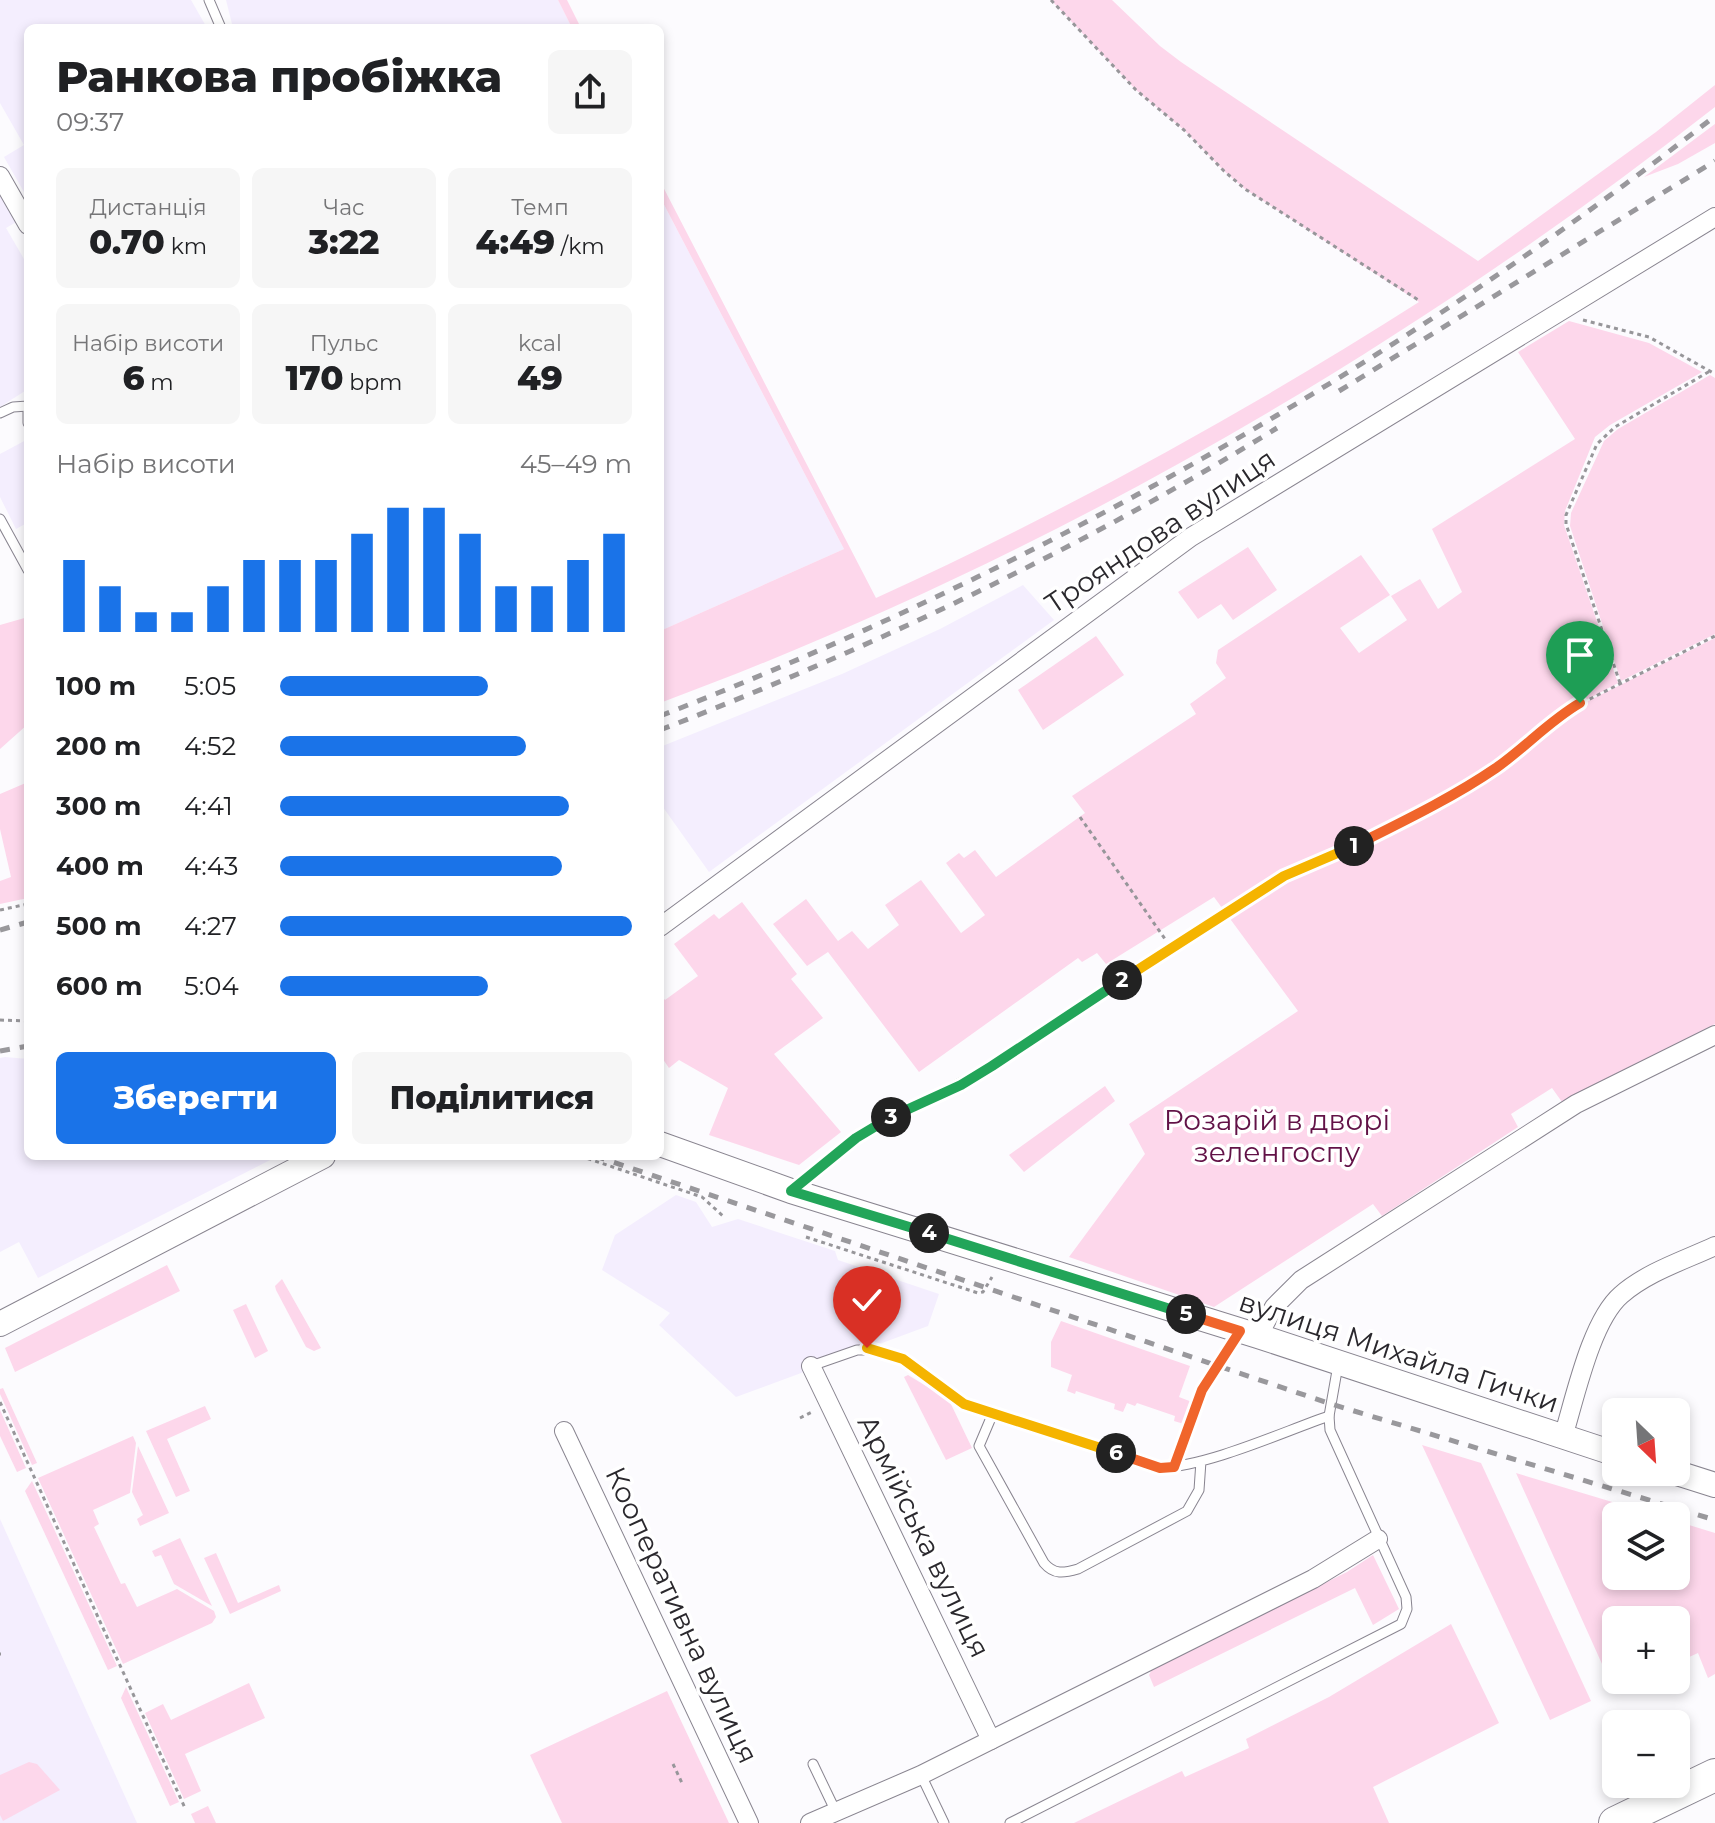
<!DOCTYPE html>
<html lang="uk">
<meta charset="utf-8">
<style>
body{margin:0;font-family:Montserrat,sans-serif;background:#f6f6f6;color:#202124;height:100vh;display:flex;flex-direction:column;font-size:30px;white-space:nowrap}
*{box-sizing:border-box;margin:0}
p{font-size:26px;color:#757577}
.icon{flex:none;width:44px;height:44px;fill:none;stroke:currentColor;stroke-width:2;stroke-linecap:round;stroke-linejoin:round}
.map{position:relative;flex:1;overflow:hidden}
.sheet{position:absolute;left:24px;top:24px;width:640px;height:1136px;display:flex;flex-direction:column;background:#fff;border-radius:12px;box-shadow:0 4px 12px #0003}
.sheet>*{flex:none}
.needle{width:52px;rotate:155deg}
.controls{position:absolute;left:1602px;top:1398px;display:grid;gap:16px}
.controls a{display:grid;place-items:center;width:88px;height:88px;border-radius:12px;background:#fff;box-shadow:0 4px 12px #0003;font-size:40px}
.pin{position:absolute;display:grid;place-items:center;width:68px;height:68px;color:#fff;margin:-82px -34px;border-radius:50% 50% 50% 0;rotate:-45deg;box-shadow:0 0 8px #0007}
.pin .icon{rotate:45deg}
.km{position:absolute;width:40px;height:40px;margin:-20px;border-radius:50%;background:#222;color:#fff;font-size:22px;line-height:40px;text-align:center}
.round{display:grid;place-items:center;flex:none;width:84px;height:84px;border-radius:12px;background:#f6f6f6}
.headline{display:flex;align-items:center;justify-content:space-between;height:136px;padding:0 32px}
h1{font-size:44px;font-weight:800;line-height:60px}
.stats{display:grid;grid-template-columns:repeat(3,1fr);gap:12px;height:136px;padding:8px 32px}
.stats div{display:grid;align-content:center;border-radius:12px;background:#f6f6f6;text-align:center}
.stats b{font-size:34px;font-weight:800}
.stats small{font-size:22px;font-weight:400}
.stats p{font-size:22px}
.chart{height:224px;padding:16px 32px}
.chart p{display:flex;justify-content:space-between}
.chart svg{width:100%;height:144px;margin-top:8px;stroke:#1a73e8;stroke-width:6}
.primary-button{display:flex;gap:16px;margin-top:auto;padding:16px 32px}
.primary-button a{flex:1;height:92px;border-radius:12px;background:#1a73e8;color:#fff;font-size:32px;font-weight:800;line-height:92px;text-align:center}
.primary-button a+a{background:#f6f6f6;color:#202124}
ul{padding:0 32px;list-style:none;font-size:26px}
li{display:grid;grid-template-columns:128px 96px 1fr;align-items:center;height:60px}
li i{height:20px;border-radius:10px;background:#1a73e8}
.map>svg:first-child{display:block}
.built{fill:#f4eefe}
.green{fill:#fdd7eb}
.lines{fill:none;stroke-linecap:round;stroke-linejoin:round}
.lane-casing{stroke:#898590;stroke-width:11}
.street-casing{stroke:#898590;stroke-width:20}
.secondary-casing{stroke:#898590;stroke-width:26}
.highway-casing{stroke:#898590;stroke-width:34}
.path{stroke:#97969a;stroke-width:3;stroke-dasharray:4 4;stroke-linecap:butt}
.lane{stroke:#fff;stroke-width:9}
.street{stroke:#fff;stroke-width:18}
.secondary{stroke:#fff;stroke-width:24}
.highway{stroke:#fff;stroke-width:32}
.rail{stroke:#99989c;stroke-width:5;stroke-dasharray:10 10;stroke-linecap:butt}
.split-1-casing{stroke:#fff;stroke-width:16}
.split-2-casing{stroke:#fff;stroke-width:16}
.split-3-casing{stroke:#fff;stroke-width:16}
.split-4-casing{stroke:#fff;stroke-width:16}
.split-5-casing{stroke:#fff;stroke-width:16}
.split-6-casing{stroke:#fff;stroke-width:16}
.split-7-casing{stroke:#fff;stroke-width:16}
.split-1{stroke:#f0652b;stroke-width:10}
.split-2{stroke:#f5b400;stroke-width:10}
.split-3{stroke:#22a559;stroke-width:10}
.split-4{stroke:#22a559;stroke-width:10}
.split-5{stroke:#22a559;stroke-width:10}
.split-6{stroke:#f0652b;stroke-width:10}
.split-7{stroke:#f5b400;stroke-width:10}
.labels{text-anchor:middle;stroke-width:7;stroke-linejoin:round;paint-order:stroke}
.street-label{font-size:28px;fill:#2a282d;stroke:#fff}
.park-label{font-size:28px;fill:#621247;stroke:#fff}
</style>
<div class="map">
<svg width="1715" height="1823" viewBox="0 0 1715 1823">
<rect width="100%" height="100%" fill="#fcfbfe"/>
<g class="built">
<polygon points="0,0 191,0 207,28 28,28 28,199 4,157 24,145 0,103"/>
<polygon points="226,0 558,0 572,28 233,28"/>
<polygon points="0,190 18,221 6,228 28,266 28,389 0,407"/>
<polygon points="660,197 844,549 660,631"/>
<polygon points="28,439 28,528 25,524 16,529 0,497 0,454"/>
<polygon points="1023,585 1054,620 709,872 660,803 660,747 842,674 940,629"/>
<polygon points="5,1057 28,1059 28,1156 278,1156 38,1278 19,1242 0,1252 0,1058"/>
<polygon points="676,1195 696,1202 712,1227 738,1219 835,1251 838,1260 939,1294 928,1326 736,1397 659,1325 670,1313 602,1270 615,1235"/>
<polygon points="0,1519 137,1823 0,1823"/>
</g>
<g class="green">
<polygon points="558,0 567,0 581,28 572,28"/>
<path d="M 1051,0 L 1112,0 L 1160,46 L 1181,62 L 1478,261 L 1656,132 L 1715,85 L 1715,107 C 1396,357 1040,562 660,703 L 660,631 L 844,549 L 660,197 L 660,181 L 876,598 C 1064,512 1245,413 1419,302 L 1245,189 L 1224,171 L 1184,130 L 1136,90 Z"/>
<polygon points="1715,124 1715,143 1678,164 1644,177"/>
<polygon points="1569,321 1649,343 1702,372 1610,425 1595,437 1565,511 1564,525 1618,683 1558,715 1498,765 1472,782 1324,859 1303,866 1325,861 1473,785 1498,769 1551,724 1584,703 1715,638 1715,1024 1562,1102 1552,1088 1511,1114 1518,1127 1382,1216 1373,1204 1214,1307 1069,1257 1145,1154 1129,1124 1298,1011 1214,897 1106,964 1097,953 1082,962 1078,958 919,1072 828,952 807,966 773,924 806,899 838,941 852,931 868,949 899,925 885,905 921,880 961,933 985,915 946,863 959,853 964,858 975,850 996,877 1085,813 1072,796 1196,714 1190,704 1226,678 1216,663 1218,650 1361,555 1390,595 1340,628 1359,653 1407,620 1391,596 1420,579 1438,609 1462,592 1432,529 1575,439 1518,352"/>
<polygon points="1710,375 1715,378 1715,634 1621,681 1570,526 1571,513 1604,441 1618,429"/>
<polygon points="1248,547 1277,590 1233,620 1221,604 1198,619 1178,592"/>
<polygon points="28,617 28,724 0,749 0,625"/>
<polygon points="1096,636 1124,675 1043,730 1018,690"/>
<polygon points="28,782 28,898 0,904 0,881 11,877 0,829 0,794"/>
<polygon points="742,902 797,974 791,979 823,1018 774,1054 841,1132 799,1165 709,1135 728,1088 679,1060 669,1068 660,1055 660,994 665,1000 698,976 674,944 714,914 719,919"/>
<polygon points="1105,1086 1115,1101 1024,1172 1009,1155"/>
<polygon points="167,1265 180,1291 15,1372 5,1348"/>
<polygon points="282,1279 321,1348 314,1351 306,1347 276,1290 275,1286"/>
<polygon points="246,1304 268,1351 255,1358 233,1310"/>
<polygon points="1061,1321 1190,1366 1179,1397 1192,1402 1184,1424 1174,1421 1175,1416 1137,1403 1135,1406 1127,1403 1123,1412 1114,1409 1115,1404 1076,1391 1075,1394 1067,1391 1072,1375 1051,1367 1051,1342"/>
<polygon points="908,1375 949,1400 972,1448 946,1460 904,1377"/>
<polygon points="3,1388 37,1463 32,1465 0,1394 0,1389"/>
<polygon points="205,1406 211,1419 167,1439 190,1491 176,1497 146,1431"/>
<polygon points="0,1410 26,1468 17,1472 0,1436"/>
<polygon points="133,1436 136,1443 130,1493 93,1510 99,1524 94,1527 121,1584 125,1583 137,1607 177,1589 214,1611 216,1617 212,1623 123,1664 38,1478"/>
<polygon points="1422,1445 1481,1463 1591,1701 1550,1720"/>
<polygon points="138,1446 169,1513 140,1526 137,1519 143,1515 132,1492"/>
<polygon points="1516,1473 1659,1516 1616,1516 1616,1576 1676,1576 1676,1521 1715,1533 1715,1674 1708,1678 1698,1653 1676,1663 1676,1620 1616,1620 1616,1671 1607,1675"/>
<polygon points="32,1481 117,1666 108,1670 25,1491"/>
<polygon points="180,1538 212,1606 174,1584 161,1555 155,1557 152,1551"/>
<polygon points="216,1553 238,1603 279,1585 281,1591 230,1614 204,1558"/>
<polygon points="1373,1555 1399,1609 1373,1625 1355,1588 1154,1687 1149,1675 1152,1669 1347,1572"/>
<polygon points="1451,1624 1499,1723 1373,1787 1389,1823 1074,1823 1182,1771 1185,1777 1249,1748 1246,1739 1329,1697"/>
<polygon points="249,1683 265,1718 185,1754 201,1791 184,1799 145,1713 163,1704 171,1720"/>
<polygon points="126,1687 179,1802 170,1806 121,1698"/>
<polygon points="667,1691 729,1823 562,1823 530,1755"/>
<polygon points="29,1762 37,1764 60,1790 3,1821 0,1815 0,1775"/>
<polygon points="208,1806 216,1823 195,1823 191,1814"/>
</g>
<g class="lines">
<defs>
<g id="lane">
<polyline points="209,0 221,28"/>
<polyline points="28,408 28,423"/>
<polyline points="0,413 13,407 28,406"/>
<polyline points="0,519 28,570"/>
<polyline points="792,1190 856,1138 992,1066 1284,876"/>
<polyline points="811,1366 857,1350 877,1350 903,1359 964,1404 993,1413"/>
<path d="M 1201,1461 L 1199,1490 L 1187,1511 L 1078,1569 C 1064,1573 1054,1575 1044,1563 L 979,1446 L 993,1413 L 1160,1468 C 1211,1465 1280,1433 1329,1416"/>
<polyline points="813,1764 836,1812"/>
<polyline points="921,1775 944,1823"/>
<polyline points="1010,1823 1401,1624 1407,1609 1406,1597 1330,1430 1329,1416 1338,1365"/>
</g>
<g id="street">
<polyline points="0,176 28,225"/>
<polyline points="660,927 1191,537 1715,217"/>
<polyline points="1258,1336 1274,1307 1301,1280 1576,1104 1715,1035"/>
<polyline points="811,1366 991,1740"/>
<polyline points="564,1431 749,1823"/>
<path d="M 1563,1437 C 1575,1398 1591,1321 1621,1295 C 1647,1272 1685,1260 1715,1246"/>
<polyline points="810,1823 921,1775 1313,1579 1378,1539"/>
</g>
<g id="secondary">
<polyline points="660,1144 791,1191 1258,1336 1616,1454"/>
<polyline points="0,1324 323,1156"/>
<polyline points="1674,1472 1715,1485"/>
</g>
<polyline id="highway" points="1615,1823 1715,1775"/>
</defs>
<use href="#lane" class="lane-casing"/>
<use href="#street" class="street-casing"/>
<use href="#secondary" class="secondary-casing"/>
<use href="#highway" class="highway-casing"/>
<g class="path">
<polyline points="1051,0 1136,90 1184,130 1224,171 1245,189 1420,301"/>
<polyline points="1583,320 1649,337 1715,374"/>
<polyline points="1620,683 1566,524 1566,515 1597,444 1615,427 1710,371"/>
<polyline points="1080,817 1165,939"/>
<polyline points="1294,871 1325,860 1473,783 1506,760 1564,712 1715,636"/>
<polyline points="0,910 28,904"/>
<polyline points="0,1020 28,1021"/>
<polyline points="580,1156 702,1197 723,1216"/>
<polyline points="806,1237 978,1293 983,1292 992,1277"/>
<polyline points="0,1402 185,1808"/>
<polyline points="800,1418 814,1411"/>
<polyline points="1179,1452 1202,1390 1230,1348"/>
<polyline points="0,1654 1,1654"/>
<polyline points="673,1764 682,1783"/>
</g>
<use href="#lane" class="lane"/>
<use href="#street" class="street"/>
<use href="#secondary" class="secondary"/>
<use href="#highway" class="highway"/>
<g class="rail">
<polyline points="1339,391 1715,161"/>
<path d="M 660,716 C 1038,569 1395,366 1715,116"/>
<path d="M 660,730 C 874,647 1082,548 1277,428"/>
<polyline points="0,930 28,922"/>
<polyline points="0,1051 28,1046"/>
<polyline points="595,1156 1331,1404 1715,1520"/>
</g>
</g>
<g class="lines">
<defs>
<path id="split-1" d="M 1354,846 C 1402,822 1452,798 1496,768 C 1526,747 1549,721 1580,703"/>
<polyline id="split-2" points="1122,980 1284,876 1354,846"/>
<polyline id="split-3" points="891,1117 961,1085 992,1066 1122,980"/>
<polyline id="split-4" points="891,1117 856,1138 791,1191 929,1233"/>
<polyline id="split-5" points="929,1233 1186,1314"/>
<polyline id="split-6" points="1116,1453 1160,1468 1174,1467 1202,1390 1240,1331 1186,1314"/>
<polyline id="split-7" points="867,1348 903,1359 964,1404 1116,1453"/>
</defs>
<use href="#split-1" class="split-1-casing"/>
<use href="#split-2" class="split-2-casing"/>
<use href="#split-3" class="split-3-casing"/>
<use href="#split-4" class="split-4-casing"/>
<use href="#split-5" class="split-5-casing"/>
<use href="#split-6" class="split-6-casing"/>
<use href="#split-7" class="split-7-casing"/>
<use href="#split-1" class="split-1"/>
<use href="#split-2" class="split-2"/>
<use href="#split-3" class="split-3"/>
<use href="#split-4" class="split-4"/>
<use href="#split-5" class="split-5"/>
<use href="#split-6" class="split-6"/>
<use href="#split-7" class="split-7"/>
</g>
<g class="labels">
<g class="street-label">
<text transform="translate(1160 531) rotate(-34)" y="10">Трояндова вулиця</text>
<text transform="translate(1399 1352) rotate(18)" y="10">вулиця Михайла Гички</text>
<text transform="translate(924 1536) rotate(64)" y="10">Армійська вулиця</text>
<text transform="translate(682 1615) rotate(65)" y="10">Кооперативна вулиця</text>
</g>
<g class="park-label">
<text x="1277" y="1130">Розарій в дворі<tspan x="1277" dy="32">зеленгоспу</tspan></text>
</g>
</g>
</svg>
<div class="controls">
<a><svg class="needle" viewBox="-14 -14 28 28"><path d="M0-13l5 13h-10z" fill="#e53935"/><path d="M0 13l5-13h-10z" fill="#757577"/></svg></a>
<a><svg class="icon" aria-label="layers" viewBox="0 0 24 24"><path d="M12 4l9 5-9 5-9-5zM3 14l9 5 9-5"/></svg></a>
<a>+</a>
<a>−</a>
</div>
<div class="pin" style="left:1580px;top:703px;background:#1e9e55"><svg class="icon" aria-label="arrive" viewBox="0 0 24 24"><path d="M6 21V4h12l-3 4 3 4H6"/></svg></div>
<div class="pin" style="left:867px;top:1348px;background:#d93025"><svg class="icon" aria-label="check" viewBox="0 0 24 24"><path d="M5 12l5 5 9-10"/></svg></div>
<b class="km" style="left:1354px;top:846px">1</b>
<b class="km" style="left:1122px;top:980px">2</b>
<b class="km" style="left:891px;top:1117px">3</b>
<b class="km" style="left:929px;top:1233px">4</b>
<b class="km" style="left:1186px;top:1314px">5</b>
<b class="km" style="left:1116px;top:1453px">6</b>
<section class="sheet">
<div class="headline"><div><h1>Ранкова пробіжка</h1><p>09:37</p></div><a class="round"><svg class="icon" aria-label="share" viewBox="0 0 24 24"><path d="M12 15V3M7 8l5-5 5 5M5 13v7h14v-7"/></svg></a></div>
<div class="stats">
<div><p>Дистанція</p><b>0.70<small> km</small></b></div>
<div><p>Час</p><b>3:22</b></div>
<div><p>Темп</p><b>4:49<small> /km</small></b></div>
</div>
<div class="stats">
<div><p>Набір висоти</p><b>6<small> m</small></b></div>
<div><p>Пульс</p><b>170<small> bpm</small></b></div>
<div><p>kcal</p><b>49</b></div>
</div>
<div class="chart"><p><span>Набір висоти</span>45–49 m</p>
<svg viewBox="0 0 160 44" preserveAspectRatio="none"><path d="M5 44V22M15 44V30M25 44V38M35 44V38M45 44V30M55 44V22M65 44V22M75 44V22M85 44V14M95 44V6M105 44V6M115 44V14M125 44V30M135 44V30M145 44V22M155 44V14"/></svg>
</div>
<ul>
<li><b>100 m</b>5:05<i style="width:59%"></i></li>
<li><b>200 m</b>4:52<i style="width:70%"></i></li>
<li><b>300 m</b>4:41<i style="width:82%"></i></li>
<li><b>400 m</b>4:43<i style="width:80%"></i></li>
<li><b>500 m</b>4:27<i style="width:100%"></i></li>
<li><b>600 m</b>5:04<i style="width:59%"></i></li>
</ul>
<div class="primary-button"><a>Зберегти</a><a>Поділитися</a></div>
</section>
</div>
